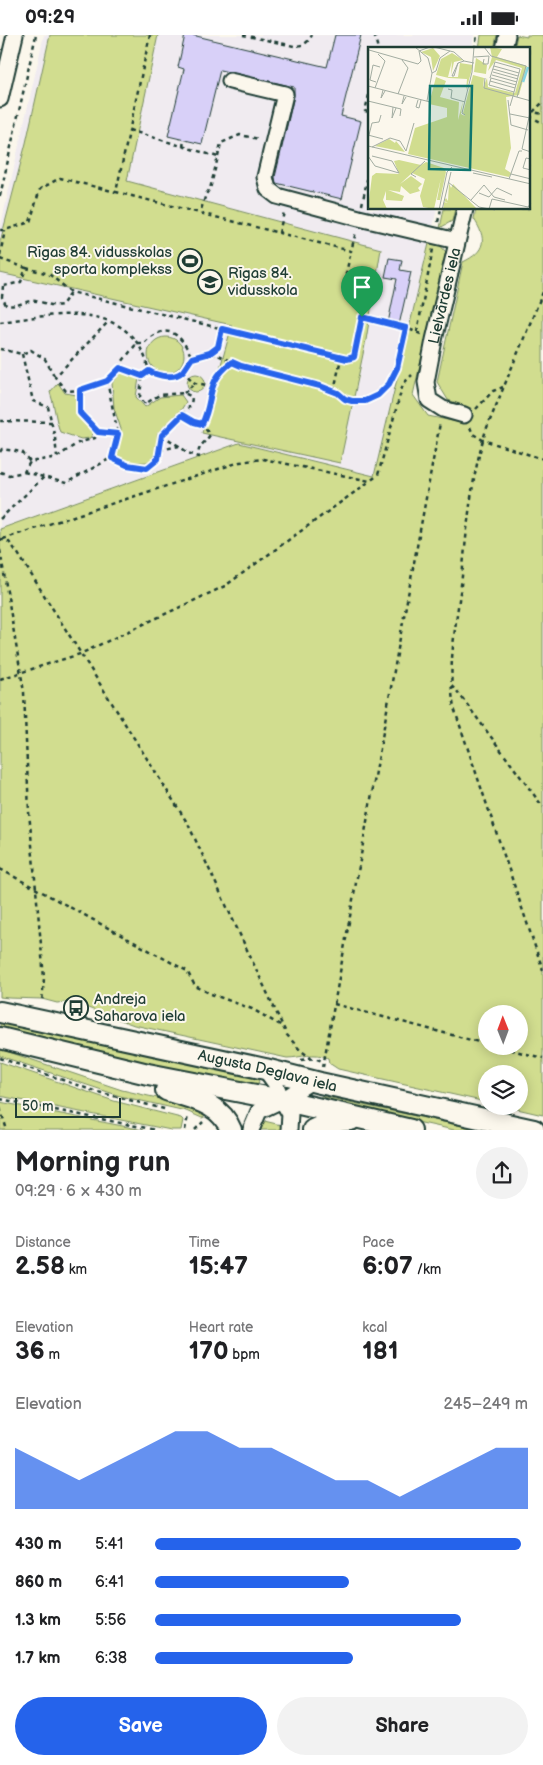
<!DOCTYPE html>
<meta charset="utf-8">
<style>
body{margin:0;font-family:"Balsamiq Sans",sans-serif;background:#f2f2f2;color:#202124;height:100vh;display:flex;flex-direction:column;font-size:19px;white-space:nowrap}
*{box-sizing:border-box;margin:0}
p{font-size:16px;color:#757577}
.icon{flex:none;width:28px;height:28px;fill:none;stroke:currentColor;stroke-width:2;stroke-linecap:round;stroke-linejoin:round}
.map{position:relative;height:1095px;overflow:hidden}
.side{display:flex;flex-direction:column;background:#fff;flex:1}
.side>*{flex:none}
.needle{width:32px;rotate:359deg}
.fabs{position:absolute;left:478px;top:970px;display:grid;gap:10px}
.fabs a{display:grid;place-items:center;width:50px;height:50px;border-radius:50%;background:#fff;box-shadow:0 2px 12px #0003;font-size:25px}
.scale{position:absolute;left:15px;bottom:12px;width:106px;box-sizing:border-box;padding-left:5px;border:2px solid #1f3d34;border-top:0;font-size:14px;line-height:18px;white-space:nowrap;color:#1f3d34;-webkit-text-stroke:4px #fbf7ec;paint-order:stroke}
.pin{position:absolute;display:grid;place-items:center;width:42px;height:42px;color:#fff;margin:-51px -21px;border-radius:50% 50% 50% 0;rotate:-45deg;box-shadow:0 0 5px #0007}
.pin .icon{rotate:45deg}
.round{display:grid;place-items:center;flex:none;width:52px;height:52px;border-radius:26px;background:#f2f2f2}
.summary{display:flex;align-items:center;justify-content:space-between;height:85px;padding:0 15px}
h1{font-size:28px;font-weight:800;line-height:38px}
.figures{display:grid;grid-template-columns:repeat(3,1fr);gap:8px;height:85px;padding:5px 15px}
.figures div{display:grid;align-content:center}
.figures b{font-size:25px;font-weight:800}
.figures small{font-size:14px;font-weight:400}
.figures p{font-size:14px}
.chart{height:140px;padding:10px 15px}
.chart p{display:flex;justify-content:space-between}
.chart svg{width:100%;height:90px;margin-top:5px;fill:#2563eb;opacity:.7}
.button{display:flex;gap:10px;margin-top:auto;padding:10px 15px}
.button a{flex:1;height:58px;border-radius:30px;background:#2563eb;color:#fff;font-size:20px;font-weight:800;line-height:58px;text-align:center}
.button a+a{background:#f2f2f2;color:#202124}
ul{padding:0 15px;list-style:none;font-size:16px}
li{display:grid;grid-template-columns:80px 60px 1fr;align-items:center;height:38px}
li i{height:12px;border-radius:6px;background:#2563eb}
.status{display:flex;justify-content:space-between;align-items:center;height:35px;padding:0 25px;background:#fff;direction:ltr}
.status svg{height:14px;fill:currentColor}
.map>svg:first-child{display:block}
.built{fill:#f0ebf0}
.green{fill:#d1dd8f;stroke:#788d62;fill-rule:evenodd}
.building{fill:#d8d0f8;stroke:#1f3d34}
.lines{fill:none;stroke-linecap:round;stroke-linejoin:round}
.minor-casing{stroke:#1f3d34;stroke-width:19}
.major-casing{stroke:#1f3d34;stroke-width:24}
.path{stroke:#1f3d34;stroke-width:2.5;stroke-dasharray:4 4;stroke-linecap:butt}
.minor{stroke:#fbf7ec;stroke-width:15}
.major{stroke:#fbf7ec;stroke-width:20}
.route-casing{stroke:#fff;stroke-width:10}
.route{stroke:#2563eb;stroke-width:6}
.labels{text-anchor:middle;stroke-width:4;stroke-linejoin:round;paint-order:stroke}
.poi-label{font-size:15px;fill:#1f3d34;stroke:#fbf7ec;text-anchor:start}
.street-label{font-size:15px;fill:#1f3d34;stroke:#fbf7ec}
.inset-river{fill:none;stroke:#85d4e2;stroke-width:2.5}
.inset-road{fill:none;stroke:#a3ada2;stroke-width:1}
.view{fill:#0f766e;fill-opacity:0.15;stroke:#0f766e;stroke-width:2.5}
.inset-edge{fill:none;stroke:#1f3d34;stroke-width:2.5}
</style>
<div class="status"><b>09:29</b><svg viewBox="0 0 49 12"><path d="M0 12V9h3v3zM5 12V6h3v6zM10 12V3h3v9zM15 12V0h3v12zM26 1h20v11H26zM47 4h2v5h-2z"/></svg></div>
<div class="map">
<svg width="543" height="1095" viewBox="0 0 543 1095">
<rect width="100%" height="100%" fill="#fbf7ec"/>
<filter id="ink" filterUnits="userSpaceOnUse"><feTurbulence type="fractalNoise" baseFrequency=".02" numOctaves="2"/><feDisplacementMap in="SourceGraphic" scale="10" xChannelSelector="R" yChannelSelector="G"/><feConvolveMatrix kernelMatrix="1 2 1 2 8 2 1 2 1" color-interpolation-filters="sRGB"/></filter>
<g filter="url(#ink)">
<polygon class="built" points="44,0 474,0 472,14 369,14 369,174 437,174 374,441 239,408 0,494 0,194"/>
<g class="green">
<polygon points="50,0 158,0 127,146 381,214 366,305 340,428 202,398 232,290 0,238 0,207 26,108"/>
<polygon points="481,0 497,0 494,14 479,14"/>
<path d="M 517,0 L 527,2 L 527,0 L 543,0 L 543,1080 L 504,1071 L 519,1071 L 519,1039 L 486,1039 L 486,1067 L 338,1034 L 329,1028 L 328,1023 C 314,1016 301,1023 287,1023 L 134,990 L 77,969 L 65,967 L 57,968 L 42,964 L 9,963 L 0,962 L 0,494 L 239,408 L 374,441 L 431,200 L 446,217 L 413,360 L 428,381 L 467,389 L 471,373 L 448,365 L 437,347 L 463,227 C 486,216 487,204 474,184 L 476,174 L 529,174 L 529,14 L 514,14 ZM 486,979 L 519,979 L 519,1011 L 486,1011 Z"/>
<polygon points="444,174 455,174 452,186 440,193"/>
<circle cx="166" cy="320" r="18"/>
<polygon points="122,336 139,343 136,362 145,372 160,362 181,360 186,367 181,375 158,398 157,419 149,427 127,428 115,421 121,394 114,373 112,348"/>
<circle cx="196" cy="348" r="9"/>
<path d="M 58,348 L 65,358 L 77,360 L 77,380 L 95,396 L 90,403 L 81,404 L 60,397 C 55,384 55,371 50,357 Z"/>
<polygon points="0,984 257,1042 259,1047 253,1052 9,998 0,995"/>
<polygon points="0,1014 122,1055 184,1069 209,1080 202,1083 186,1076 120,1061 0,1021"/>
<polygon points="0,1027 114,1066 181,1083 183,1085 181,1095 171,1095 0,1061"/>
<polygon points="321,1061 481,1095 454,1095 320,1066"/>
<polygon points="0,1067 143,1095 0,1095"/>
<polygon points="260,1085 281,1090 280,1095 256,1095"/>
</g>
<g class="building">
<polygon points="185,0 192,0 327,32 335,0 361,0 341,81 361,86 342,164 276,148 275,142 294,61 294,52 220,35 202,109 168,101 184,34 178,32"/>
<polygon points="389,223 402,225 400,235 411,237 399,290 388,288 397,244 385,242"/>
</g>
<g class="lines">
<defs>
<g id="minor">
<polyline points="504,14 507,0"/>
<polyline points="230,46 285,59 265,142 268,154 277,161 359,183 457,206"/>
<polyline points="0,64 15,0"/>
<path id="s1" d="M 464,380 L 443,374 L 429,365 L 426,347 L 434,305 L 465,174"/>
<polyline points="265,1034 275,1048 282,1065 290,1079 289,1095"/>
<polyline points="251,1095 259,1076 282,1065 312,1046"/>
</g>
<g id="major">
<path id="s2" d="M 0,977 L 265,1034 L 320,1048 L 534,1095"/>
<polyline points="0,1003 148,1039 282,1065 411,1095"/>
<path d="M 166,1055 C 192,1064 220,1067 231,1095"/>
<path d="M 313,1095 C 325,1088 337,1085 351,1085"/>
</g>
</defs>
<use href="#minor" class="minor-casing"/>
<use href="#major" class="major-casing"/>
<g class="path">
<polyline points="150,0 116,157 351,216 356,197"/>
<path d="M 243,0 L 294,11 C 303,11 308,8 312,0"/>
<polyline points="376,0 375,3 378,14"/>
<polyline points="475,14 477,0"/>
<polyline points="369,60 365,76 369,77"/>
<polyline points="529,76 543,79"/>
<polyline points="533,77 543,67"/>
<polyline points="529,81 543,88"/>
<polyline points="129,95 218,122 210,154 206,159 200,178"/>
<polyline points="183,112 184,105"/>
<polyline points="218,122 221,108 240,100 259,104"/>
<polyline points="0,161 36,0"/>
<polyline points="362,170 369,135"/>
<polyline points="438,187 441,174"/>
<polyline points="0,195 5,195 30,187 40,154 60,143 116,157"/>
<polyline points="279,198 284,177"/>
<polyline points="0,220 5,195"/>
<polyline points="0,224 26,233 21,247 0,252"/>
<polyline points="26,233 49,239 71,257 347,324 354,322 364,277 345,243 351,216"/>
<path d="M 3,251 L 2,262 L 6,270 C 16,272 21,268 30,266 C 41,264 49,273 62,270 L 71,257"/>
<path d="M 543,257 L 486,395 C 470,445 467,498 461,550 C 456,590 447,633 454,673 L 543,935"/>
<polyline points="362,283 406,293"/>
<path d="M 0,287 C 47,281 117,264 143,318 C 146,323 147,330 149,336 C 170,348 179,340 192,323 L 210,318 L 218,320 L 241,331 L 320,351 L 338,358 L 345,364 L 352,367 L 365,366 L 378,359 L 389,349 L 397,333 L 406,293 L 421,299"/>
<polyline points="417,297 433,214"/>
<path d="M 137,308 L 144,308 C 166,286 181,298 192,323"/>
<polyline points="0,314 22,319 31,315 45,324 55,342"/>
<polyline points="210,318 218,312 222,293"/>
<polyline points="22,319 33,366 48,372 55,403 57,422"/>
<polyline points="120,333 122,327 137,308"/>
<polyline points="182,336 195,348 213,351"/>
<polyline points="107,346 118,399 111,423 127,430 147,433 158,424 162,400 191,370 192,362 184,358 159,360 145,369 140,362 142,341"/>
<polyline points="80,355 107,346 120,333 142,341 149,336"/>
<polyline points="334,356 341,323"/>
<polyline points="184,358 195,348"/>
<polyline points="476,374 493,356 503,352"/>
<polyline points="0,386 52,387"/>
<path d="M 202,389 C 215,363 204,348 232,327"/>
<polyline points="470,392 473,399 483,405 543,424"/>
<polyline points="98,397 118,399"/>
<polyline points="162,400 179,411"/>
<path d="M 160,415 L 179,411 L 188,418 L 199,422 C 196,412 205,408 210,400 L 202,389 L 194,387 L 182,380"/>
<polyline points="0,417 2,414 22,417 30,427"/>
<polyline points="0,437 9,440 24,437 30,427 57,422 78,408 95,403 98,397 81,378 80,355 66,356 55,342 108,287"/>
<polyline points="24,437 66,448 111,423"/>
<polyline points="0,484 44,442"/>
<polyline points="0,504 9,507 17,517 188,789 287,1000 300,1015 311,1023"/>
<polyline points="3,504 240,427 263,424 370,446 378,440 403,349 412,340"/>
<polyline points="0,515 24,657 29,777 44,943 42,968"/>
<polyline points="0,644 80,619 225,551 370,446"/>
<polyline points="451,651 457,656 543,772"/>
<polyline points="0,834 187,936 195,951 211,959 252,974 282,991"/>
<polyline points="334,969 486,1009"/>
<polyline points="495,1011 543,1023"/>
<polyline points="0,1023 94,1056 168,1075"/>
<path d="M 301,1025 C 311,1024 316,1021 324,1028"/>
<polyline points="323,1032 397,619 440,388"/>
<polyline points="0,1064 156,1095"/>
<polyline points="0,1073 7,1095"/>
<polyline points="185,1095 188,1081"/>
<polyline points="195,1095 203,1087"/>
</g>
<use href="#minor" class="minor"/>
<use href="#major" class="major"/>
</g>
</g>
<g class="lines" filter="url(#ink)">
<defs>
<path id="route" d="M 362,282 L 406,293 L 397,333 L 389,349 L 378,360 L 365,366 L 352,366 L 345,364 L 338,358 L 320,351 L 241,331 L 232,327 C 204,348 215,363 202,389 L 194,387 L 182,380 L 162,400 L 158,424 L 147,433 L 127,430 L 112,423 L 118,399 L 98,397 L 80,378 L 80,355 L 107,346 L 120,333 L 142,341 L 149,336 C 158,341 174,345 183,336 C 186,332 189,327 192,323 L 210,318 L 218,312 L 222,294 L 347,324 L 354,322 Z"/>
</defs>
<use href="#route" class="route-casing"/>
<use href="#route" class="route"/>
</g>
<defs>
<symbol id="stadium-ring" viewBox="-11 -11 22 22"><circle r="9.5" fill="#fbf7ec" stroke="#1f3d34" stroke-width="1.5"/><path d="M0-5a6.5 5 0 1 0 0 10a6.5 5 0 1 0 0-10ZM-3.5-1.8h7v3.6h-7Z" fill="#1f3d34"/></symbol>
<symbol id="school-ring" viewBox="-11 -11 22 22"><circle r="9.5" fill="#fbf7ec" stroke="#1f3d34" stroke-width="1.5"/><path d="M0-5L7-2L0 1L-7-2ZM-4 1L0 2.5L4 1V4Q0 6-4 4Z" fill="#1f3d34"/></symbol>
<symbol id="bus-ring" viewBox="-11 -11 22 22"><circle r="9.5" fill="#fbf7ec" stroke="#1f3d34" stroke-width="1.5"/><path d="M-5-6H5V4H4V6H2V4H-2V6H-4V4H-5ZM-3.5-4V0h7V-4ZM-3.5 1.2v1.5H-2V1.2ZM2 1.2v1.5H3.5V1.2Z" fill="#1f3d34"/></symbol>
</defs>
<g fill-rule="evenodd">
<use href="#stadium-ring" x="176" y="212" width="28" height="28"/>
<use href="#school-ring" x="196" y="233" width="28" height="28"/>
<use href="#bus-ring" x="62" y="959" width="28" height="28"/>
</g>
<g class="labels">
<g class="poi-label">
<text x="172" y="222" text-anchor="end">Rīgas 84. vidusskolas<tspan x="172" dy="17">sporta komplekss</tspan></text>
<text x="228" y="243">Rīgas 84.<tspan x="228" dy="17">vidusskola</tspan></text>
<text x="94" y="969">Andreja<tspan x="94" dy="17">Saharova iela</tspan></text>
</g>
<g class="street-label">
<text dy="5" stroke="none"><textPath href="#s1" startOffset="145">Lielvārdes iela</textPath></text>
<text dy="5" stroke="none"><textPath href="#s2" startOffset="274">Augusta Deglava iela</textPath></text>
</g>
</g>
<g transform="translate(368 12)">
<rect width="162" height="162" fill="#fbf7ec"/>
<path d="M 122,0 L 134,2 L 129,10 L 159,19 L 151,48 L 138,50 L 143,101 L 137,122 L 143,126 L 141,130 L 40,107 L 47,81 L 79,70 L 79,61 L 61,57 L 68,30 L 78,34 L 72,50 L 91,55 L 90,73 L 95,54 L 93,67 L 97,69 L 95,66 L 105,28 L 116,31 L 115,41 L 119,31 L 120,40 L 147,46 L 154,21 L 128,13 L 120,24 L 124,10 ZM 65,1 L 72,9 L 65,24 L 63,10 L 53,5 ZM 84,6 L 95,13 L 86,15 L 83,28 L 84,14 L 80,30 L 90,30 L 92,16 L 105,18 L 98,44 L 99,32 L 81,31 L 68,28 L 73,12 ZM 108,11 L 119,18 L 118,27 L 106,25 ZM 21,92 L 27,96 L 28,94 L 37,105 L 7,99 ZM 31,113 L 53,118 L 58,115 L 76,121 L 78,125 L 72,153 L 69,153 L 73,131 L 66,162 L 55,160 L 52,149 L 57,132 L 44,126 L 32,137 L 43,129 L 54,137 L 50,141 L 52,144 L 42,147 L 33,139 L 32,145 L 20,143 L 36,149 L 34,154 L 18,153 L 18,144 L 15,153 L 19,162 L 0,161 L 4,129 L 8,126 L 31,127 L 26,114 ZM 81,136 L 83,141 L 85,137 L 109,162 L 75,163 L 76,155 L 80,156 L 76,154 L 78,151 L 80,154 Z" fill="#d1dd8f"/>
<path class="inset-river" d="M 155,35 L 160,20"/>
<path class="inset-road" d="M 47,0 L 60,11 L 64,26 L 59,54M 66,0 L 86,5 L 96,14 L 106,16M 116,0 L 123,9 L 158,19 L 149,50M 1,3 L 50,17 L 53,14 L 51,4 L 62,0M 106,10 L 121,9 L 120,17 L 115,17 L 116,12M 90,16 L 84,29 L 86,29 L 90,16 L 96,14M 126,19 L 151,26M 125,22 L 150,29M 125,25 L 150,32M 64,26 L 68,24 L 72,11 L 82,4M 124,28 L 149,35M 117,31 L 116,41 L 145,49 L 146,45M 122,31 L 127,15 L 152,22 L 151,26 L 146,45 L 121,38 L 123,31 L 148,38M 122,34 L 147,41M 8,35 L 2,33 L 5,18 L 12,20M 0,39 L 62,55M 7,41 L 17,14 L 10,7M 80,42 L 84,43 L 83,51 L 97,55M 15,43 L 13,51 L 17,44M 30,47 L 40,21 L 34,13M 36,49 L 34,57 L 38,50M 50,53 L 48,60 L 51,61 L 53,53M 140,53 L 143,78 L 160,83M 0,54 L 33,62 L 32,69M 142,59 L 145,49 L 163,54M 25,60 L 24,71 L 28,61M 163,61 L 154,102 L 163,105M 142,67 L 162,71M 97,68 L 94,66 L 104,25 L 106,0M 0,88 L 15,92M 0,92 L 4,76 L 11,75 L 13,68M 0,99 L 163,137M 4,100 L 22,91 L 32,94 L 38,104M 38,104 L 46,76M 0,109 L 7,119 L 31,126 L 24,114 L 4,109M 163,112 L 158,111 L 155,121 L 163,123M 105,126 L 124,130M 143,127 L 163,132M 48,130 L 43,127 L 57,114M 141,132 L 151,104 L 154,104M 80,135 L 111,160 L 127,163M 111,146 L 121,150 L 129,141 L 144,148M 103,153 L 116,138 L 126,150 L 137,153M 121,162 L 124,152 L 160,160 L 163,156M 71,163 L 79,125 L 84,120M 74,163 L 83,125"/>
<path class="view" d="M 62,39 L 104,39 L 102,123 L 61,122 Z"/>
<rect width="162" height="162" class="inset-edge"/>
</g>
</svg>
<div class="fabs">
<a><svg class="needle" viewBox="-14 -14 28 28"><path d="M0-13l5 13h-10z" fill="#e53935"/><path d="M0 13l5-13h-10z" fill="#757577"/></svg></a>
<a><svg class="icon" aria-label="layers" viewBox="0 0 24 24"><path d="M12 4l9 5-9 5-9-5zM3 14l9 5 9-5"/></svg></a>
</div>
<div class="scale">50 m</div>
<div class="pin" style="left:362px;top:282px;background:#1e9e55"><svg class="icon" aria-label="arrive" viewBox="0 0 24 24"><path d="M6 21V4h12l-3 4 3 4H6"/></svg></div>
</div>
<section class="side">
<div class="summary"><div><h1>Morning run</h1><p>09:29 · 6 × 430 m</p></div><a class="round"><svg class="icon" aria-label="share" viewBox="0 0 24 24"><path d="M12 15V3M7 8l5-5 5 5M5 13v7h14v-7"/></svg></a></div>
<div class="figures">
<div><p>Distance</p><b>2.58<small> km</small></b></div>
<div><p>Time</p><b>15:47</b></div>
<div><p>Pace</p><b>6:07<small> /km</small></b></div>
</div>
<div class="figures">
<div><p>Elevation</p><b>36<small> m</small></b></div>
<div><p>Heart rate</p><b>170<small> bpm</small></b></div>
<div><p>kcal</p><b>181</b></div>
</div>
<div class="chart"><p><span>Elevation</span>245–249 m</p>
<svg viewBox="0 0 160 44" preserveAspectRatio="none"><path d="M0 44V14L10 22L20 30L30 22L40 14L50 6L60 6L70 14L80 14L90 22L100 30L110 30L120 38L130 30L140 22L150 14L160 14V44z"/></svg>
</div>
<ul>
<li><b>430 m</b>5:41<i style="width:98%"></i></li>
<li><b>860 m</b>6:41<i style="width:52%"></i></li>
<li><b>1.3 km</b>5:56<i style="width:82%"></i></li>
<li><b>1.7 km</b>6:38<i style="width:53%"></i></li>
</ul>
<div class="button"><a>Save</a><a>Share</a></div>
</section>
